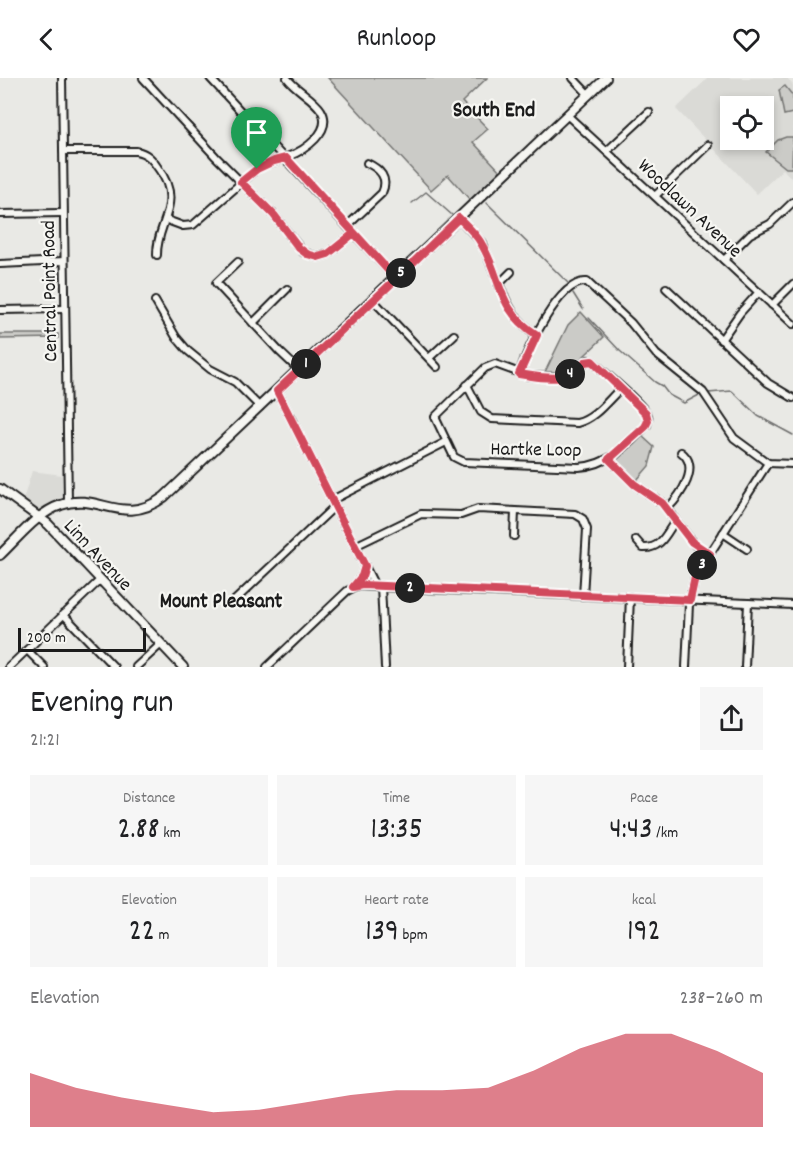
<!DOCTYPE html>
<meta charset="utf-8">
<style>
body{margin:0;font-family:Dekko,sans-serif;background:#f6f6f6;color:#202124;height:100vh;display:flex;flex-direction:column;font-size:22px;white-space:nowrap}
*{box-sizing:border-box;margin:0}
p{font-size:20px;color:#757577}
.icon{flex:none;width:33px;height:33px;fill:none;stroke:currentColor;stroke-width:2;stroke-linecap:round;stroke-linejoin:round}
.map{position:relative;height:589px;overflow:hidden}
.drawer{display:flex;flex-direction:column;background:#fff;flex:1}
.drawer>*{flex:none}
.controls{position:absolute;left:720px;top:18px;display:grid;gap:12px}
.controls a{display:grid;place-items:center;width:54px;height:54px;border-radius:0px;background:#fff;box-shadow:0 3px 9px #0003;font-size:30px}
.scale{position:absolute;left:18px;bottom:15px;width:128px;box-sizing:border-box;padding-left:6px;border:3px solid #1c1c1c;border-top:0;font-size:16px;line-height:21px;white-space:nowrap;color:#1c1c1c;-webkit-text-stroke:4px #f6f6f2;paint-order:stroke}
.pin{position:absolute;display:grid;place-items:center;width:51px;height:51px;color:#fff;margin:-62px -26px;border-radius:50% 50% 50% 0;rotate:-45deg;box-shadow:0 0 6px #0007}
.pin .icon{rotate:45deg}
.km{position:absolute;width:30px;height:30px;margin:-15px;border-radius:50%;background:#222;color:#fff;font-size:16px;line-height:30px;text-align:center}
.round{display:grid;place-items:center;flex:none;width:63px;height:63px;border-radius:0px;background:#f6f6f6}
.head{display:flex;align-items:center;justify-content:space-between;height:102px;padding:0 30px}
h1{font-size:33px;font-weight:600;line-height:45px}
.figures{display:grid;grid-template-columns:repeat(3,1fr);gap:9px;height:102px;padding:6px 30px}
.figures div{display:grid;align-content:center;border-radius:0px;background:#f6f6f6;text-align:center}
.figures b{font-size:30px;font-weight:600}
.figures small{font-size:16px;font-weight:400}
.figures p{font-size:16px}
.chart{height:168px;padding:12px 30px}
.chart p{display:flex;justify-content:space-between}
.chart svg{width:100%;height:108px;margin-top:6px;fill:#d1495b;opacity:.7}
header{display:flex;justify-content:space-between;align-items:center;height:78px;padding:0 30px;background:#fff;font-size:27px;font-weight:600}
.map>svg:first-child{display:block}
.built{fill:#dadad6;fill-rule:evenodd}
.green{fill:#cbcbc7;stroke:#747472;stroke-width:1.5}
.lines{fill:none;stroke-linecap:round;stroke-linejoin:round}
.stream{stroke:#6d6d6c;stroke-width:1.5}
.minor-casing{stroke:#1c1c1c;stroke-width:10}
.major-casing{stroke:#1c1c1c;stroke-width:12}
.minor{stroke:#f6f6f2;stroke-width:6}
.major{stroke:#f6f6f2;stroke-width:8}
.route-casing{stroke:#fff;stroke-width:12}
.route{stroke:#d1495b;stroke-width:8}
.labels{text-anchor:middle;stroke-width:4.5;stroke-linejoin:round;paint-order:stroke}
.street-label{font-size:20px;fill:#1c1c1c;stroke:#f6f6f2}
.neighbourhood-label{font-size:21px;font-weight:bold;fill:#1c1c1c;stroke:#f6f6f2}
.quarter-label{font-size:22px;font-weight:bold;fill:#1c1c1c;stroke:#f6f6f2}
</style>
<header><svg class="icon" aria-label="back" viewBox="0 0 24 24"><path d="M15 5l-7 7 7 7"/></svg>Runloop<svg class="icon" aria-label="heart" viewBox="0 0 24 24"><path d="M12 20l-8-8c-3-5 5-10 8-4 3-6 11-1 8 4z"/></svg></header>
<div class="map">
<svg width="793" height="589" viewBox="0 0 793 589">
<rect width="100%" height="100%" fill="#e9e9e5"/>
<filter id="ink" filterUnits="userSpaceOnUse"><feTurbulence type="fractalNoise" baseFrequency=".0167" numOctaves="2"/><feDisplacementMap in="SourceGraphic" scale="12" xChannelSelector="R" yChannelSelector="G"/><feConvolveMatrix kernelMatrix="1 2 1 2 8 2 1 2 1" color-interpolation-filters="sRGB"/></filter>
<g filter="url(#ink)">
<g class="built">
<path d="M 708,0 L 787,0 L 793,7 L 793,102 L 783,91 L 757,116 L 676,31 ZM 730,28 L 764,28 L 764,62 L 730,62 Z"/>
<polygon points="32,393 62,397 62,420 41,432 37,431 23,422"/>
</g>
<g class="green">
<polygon points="328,0 487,0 462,24 488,51 473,64 501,94 470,122 448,97 431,112"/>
<polygon points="785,8 793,18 793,35 784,37 779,12"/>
<polygon points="786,59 793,59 792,90 786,90 766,74 778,62"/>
<polygon points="581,234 604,259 567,294 545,294 568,247"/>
<polygon points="0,256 58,256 58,260 0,261"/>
<polygon points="642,358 654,369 649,388 636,403 617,382"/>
</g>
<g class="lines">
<g class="stream">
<polyline points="412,125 426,114 452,137"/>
<polyline points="487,125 569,206"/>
<polyline points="573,215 583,231"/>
<polyline points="589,240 620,273 655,304 662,308 669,317 684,325 701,316"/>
<polyline points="708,315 732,313 758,338 793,357"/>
</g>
<defs>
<g id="minor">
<polyline points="62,0 68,425"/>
<polyline points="143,0 216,79 274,137 303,174 318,179 328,176 354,155"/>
<polyline points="210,0 395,200"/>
<polyline points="573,0 589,17"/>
<polyline points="567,37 793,246"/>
<path d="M 63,73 L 136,73 C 147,75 152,81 158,90 C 185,125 156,145 157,177"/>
<polyline points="607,73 649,34"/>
<polyline points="655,118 708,67"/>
<polyline points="0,136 63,135"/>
<polyline points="459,140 482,165 499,206"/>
<path d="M 167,142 L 183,148 L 193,147 L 257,91 C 267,85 277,83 287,79 C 304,73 334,53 321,32 C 313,20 296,12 287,0"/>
<path d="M 347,148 L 382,115 C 389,100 380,91 367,85"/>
<polyline points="724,182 750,156 770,146 793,124"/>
<polyline points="238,184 216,205 279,273 299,292"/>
<polyline points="0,186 64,183"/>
<path d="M 511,194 L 499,206 C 509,230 515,242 537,257"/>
<polyline points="666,210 768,305 793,320"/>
<polyline points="373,222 437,289"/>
<polyline points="155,223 176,259 188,273 210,291 235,304 260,329"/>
<polyline points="772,227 793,206"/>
<polyline points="0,232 64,231"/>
<polyline points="253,245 287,211"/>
<polyline points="721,262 740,235 759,214"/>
<polyline points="429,280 454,257"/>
<path d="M 588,282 L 592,283 C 603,293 644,327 648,338 C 649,342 648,343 647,347 C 628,368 608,387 579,389 L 464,384 L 454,379 L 435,339 L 485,290 L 495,286 L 528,298 L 562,299 L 571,296 Z"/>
<path d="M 519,296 C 527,272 559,201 587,204 L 631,245 L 656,276 L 703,314 L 734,360 L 768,385 L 793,386"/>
<path d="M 467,307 L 481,334 L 492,341 L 577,345 C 595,341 608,322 621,310"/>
<polyline points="277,313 375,508"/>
<polyline points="609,381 634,406 662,425 695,467 709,476"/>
<polyline points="332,422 446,364"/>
<path d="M 667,431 C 681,417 701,389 681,374"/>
<polyline points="723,455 747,471"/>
<polyline points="514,458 515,433"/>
<path d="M 636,462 L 643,470 C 661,471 666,456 675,443"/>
<polyline points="355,468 421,436 461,437 478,431 575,436 583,441 587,451 583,518"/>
<polyline points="381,508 385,589"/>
<polyline points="353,509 362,498 365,488"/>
<polyline points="232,525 335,428"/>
<polyline points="63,536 114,589"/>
<polyline points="27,572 44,589"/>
<polyline points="9,589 100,502"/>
<polyline points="136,589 161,566"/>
<polyline points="267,589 347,513 357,508 793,527"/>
<polyline points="627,589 630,519"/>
<polyline points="686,589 689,526 695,499 768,385"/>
<polyline points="745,589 748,525"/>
</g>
<g id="major">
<polyline points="0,411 48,446 183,589"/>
<path d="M 0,477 C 18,460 37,435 61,427 C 98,413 122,450 164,419 L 606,0"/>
</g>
</defs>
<use href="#minor" class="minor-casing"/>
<use href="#major" class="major-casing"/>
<use href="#minor" class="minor"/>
<use href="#major" class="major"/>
</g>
</g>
<g class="lines" filter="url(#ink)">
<defs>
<path id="route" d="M 257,91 L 274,83 L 286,80 L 396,201 L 277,313 L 365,488 L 362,498 L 353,509 L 362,507 L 690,522 L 695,499 L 710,476 L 692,464 L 662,425 L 634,406 L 609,381 L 645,349 L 648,343 L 646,335 L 592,283 L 585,284 C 580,288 575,294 569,297 C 559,303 531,298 519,296 L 537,257 C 496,231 503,202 481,165 C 476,156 467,148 459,140 L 396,201 L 354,155 L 328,176 L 318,179 L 307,176 L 299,170 L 274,137 L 241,104 L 257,91"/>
</defs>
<use href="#route" class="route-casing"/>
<use href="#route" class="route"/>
</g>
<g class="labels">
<g class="street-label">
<text transform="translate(691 129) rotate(43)" y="7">Woodlawn Avenue</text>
<text transform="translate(48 213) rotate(-91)" y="7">Central Point Road</text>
<text transform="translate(536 370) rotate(1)" y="7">Hartke Loop</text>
<text transform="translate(99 476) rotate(47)" y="7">Linn Avenue</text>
</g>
<g class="neighbourhood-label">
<text x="221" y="529">Mount Pleasant</text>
</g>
<g class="quarter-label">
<text x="494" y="38">South End</text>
</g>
</g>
</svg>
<div class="controls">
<a><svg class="icon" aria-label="locate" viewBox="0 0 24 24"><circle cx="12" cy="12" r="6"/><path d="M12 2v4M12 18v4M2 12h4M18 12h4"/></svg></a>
</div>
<div class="scale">200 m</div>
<div class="pin" style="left:257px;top:91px;background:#1e9e55"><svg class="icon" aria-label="arrive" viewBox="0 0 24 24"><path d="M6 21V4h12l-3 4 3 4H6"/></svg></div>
<b class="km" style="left:306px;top:286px">1</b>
<b class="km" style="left:410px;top:510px">2</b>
<b class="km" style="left:702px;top:487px">3</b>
<b class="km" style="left:570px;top:296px">4</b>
<b class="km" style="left:401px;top:195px">5</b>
</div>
<section class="drawer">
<div class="head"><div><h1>Evening run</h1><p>21:21</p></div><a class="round"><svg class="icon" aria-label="share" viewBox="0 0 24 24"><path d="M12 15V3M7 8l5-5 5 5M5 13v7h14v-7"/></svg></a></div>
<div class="figures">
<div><p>Distance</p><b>2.88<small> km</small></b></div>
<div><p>Time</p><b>13:35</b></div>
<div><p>Pace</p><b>4:43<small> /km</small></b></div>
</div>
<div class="figures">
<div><p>Elevation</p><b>22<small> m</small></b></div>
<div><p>Heart rate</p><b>139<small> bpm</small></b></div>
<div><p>kcal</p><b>192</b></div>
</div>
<div class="chart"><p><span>Elevation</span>238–260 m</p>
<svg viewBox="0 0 160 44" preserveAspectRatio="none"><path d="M0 44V22L10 28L20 32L30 35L40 38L50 37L60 34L70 31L80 29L90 29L100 28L110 21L120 12L130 6L140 6L150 13L160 22V44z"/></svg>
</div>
</section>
